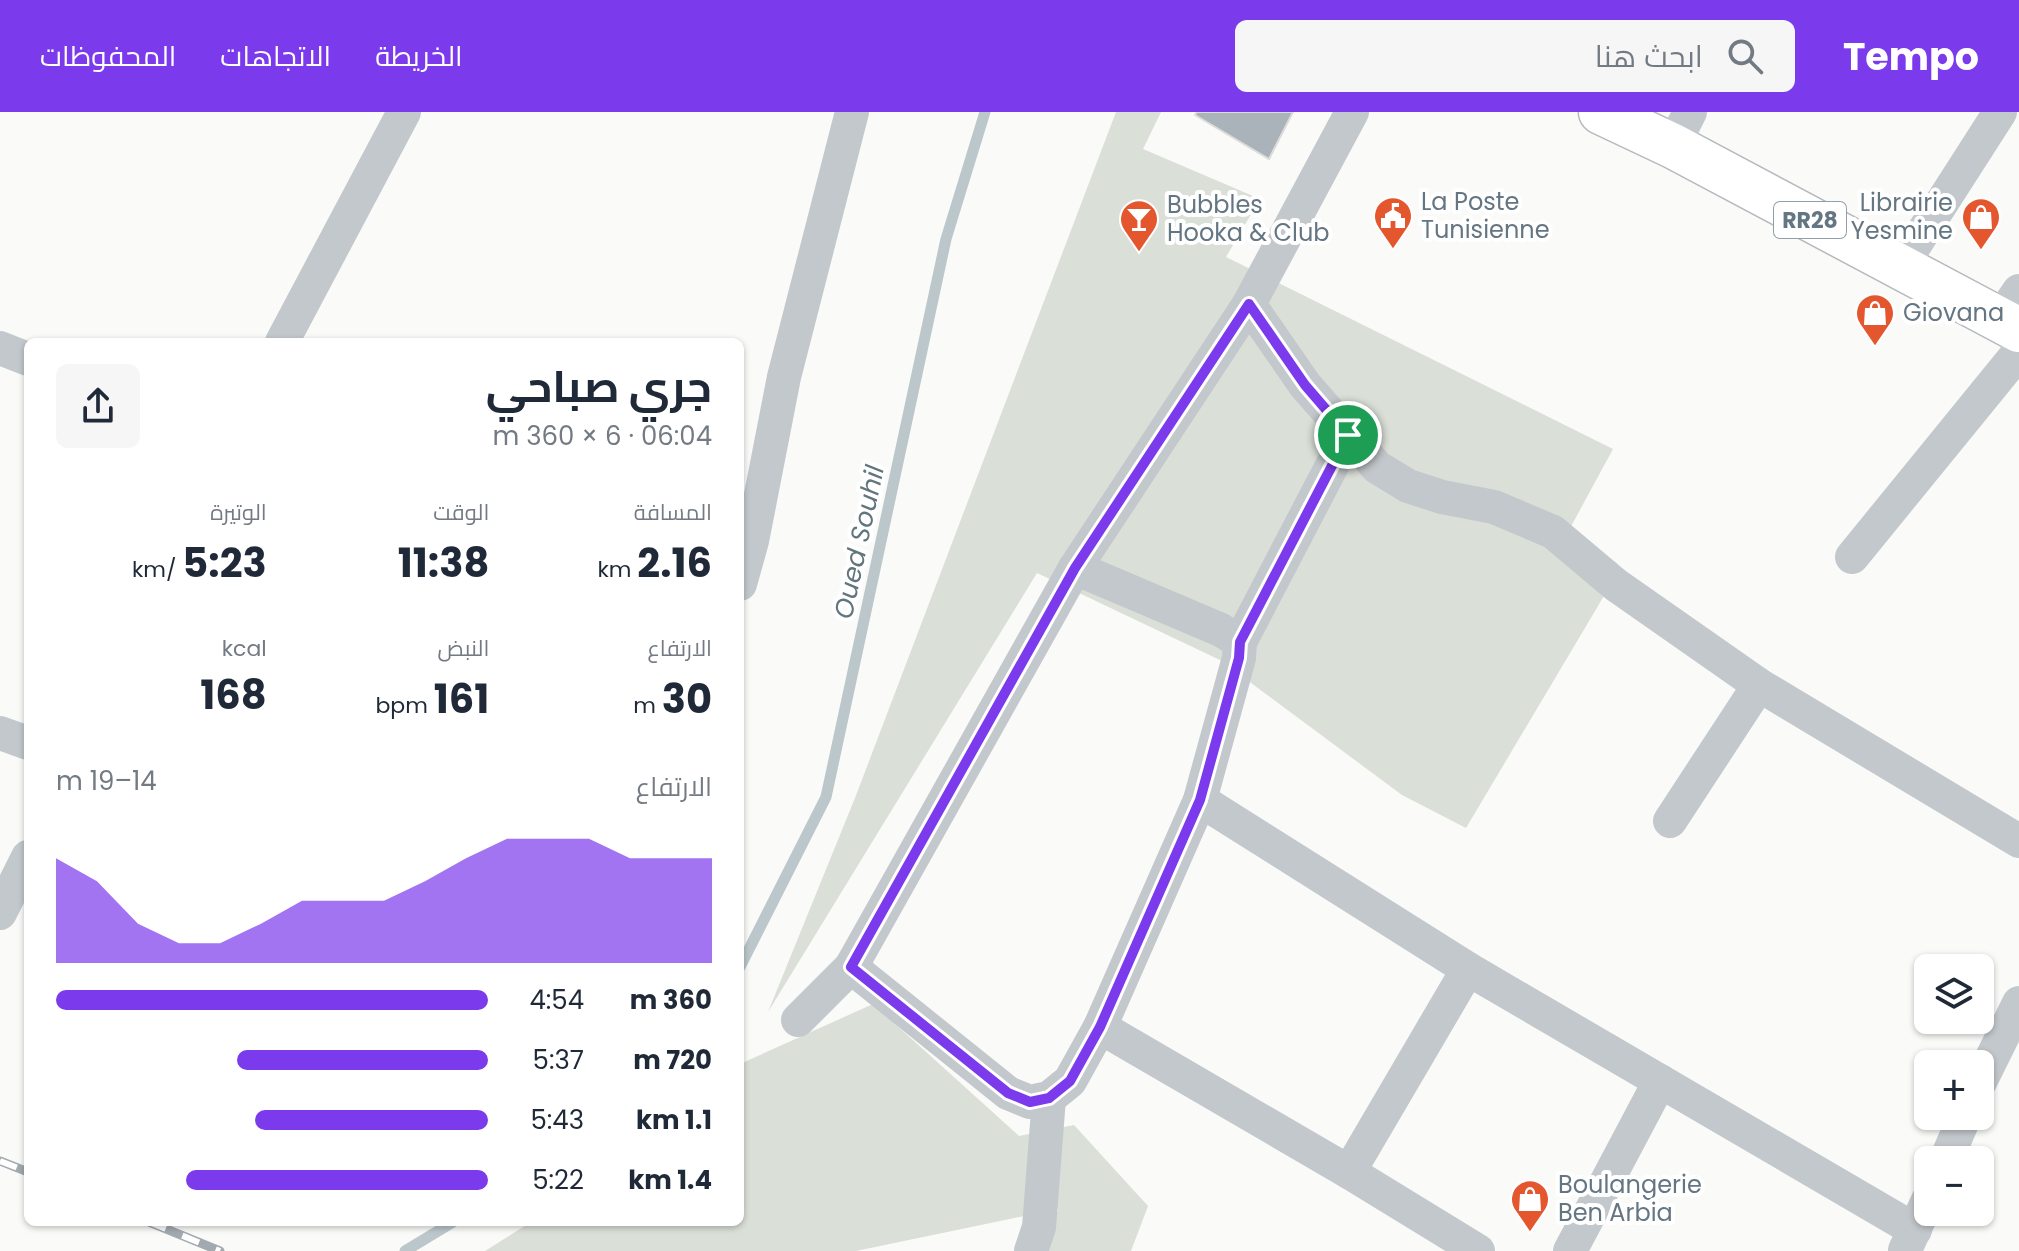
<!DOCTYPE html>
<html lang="ar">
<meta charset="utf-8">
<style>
body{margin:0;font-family:Poppins,Cairo,sans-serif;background:#f6f6f7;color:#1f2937;direction:rtl;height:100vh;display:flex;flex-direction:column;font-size:30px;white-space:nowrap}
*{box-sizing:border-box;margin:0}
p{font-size:26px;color:#747a83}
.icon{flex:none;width:44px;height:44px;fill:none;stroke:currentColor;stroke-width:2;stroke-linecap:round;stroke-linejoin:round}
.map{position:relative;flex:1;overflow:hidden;direction:ltr}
.drawer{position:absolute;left:24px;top:226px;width:720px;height:888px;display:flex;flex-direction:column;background:#fff;border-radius:12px;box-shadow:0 2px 6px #0004;direction:rtl}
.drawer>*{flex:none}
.fabs{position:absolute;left:1914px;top:842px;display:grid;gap:16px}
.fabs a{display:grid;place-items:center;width:80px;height:80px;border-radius:12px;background:#fff;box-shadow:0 2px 6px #0004;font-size:40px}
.pin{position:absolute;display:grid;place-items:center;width:68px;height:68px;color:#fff;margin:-34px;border:4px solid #fff;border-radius:50%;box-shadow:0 2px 8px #0007}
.round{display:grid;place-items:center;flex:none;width:84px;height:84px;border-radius:12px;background:#f6f6f7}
.overview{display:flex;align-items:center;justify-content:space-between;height:136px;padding:0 32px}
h1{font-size:44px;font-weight:700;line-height:60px}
.metrics{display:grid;grid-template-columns:repeat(3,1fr);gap:12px;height:136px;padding:8px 32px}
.metrics div{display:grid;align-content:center}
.metrics b{font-size:40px;font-weight:700}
.metrics small{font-size:22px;font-weight:400}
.metrics p{font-size:22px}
.chart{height:224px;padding:16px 32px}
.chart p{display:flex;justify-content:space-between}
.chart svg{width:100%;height:144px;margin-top:8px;fill:#7c3aed;opacity:.7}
ul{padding:0 32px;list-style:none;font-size:26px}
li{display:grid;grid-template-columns:128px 96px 1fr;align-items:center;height:60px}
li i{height:20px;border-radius:10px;background:#7c3aed}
header{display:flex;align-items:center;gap:48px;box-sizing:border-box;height:112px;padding:0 40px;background:#7c3aed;color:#fff}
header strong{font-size:38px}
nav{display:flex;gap:44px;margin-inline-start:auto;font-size:28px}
.search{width:560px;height:72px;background:#f6f6f7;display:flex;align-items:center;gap:20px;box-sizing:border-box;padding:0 28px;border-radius:12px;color:#747a83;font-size:30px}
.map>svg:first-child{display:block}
.green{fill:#dadfd7}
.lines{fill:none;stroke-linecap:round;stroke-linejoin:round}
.stream{stroke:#bbc7cb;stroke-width:11}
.building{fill:#aab3b9;stroke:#dcdcda;stroke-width:2}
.primary-casing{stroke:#b5babe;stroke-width:47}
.minor{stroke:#c3c8cc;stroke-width:34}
.primary{stroke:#fff;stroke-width:44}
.rail-casing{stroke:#a2aab0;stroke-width:9}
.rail{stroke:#fff;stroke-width:6;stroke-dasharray:18;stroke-linecap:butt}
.route-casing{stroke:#fff;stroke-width:16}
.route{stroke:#7c3aed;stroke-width:10}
.labels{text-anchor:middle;stroke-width:8;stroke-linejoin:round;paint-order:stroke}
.shield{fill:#fff;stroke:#939fa8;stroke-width:2}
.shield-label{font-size:22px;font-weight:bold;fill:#657683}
.poi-label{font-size:24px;fill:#657683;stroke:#fff;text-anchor:start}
.water-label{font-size:26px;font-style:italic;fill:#60757c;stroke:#fff}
</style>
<header>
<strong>Tempo</strong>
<div class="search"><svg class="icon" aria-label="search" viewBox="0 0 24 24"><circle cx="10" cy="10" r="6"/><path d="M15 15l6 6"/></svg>ابحث هنا</div>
<nav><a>الخريطة</a><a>الاتجاهات</a><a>المحفوظات</a></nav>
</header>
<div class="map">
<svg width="2019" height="1139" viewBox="0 0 2019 1139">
<rect width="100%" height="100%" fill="#fafaf8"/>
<g class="green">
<polygon points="1116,0 1161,0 1143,37 1260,87 1226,145 1613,337 1562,431 1617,462 1466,716 1402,683 1220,548 1037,461 768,900 855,686"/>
<polygon points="873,892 1019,1024 1074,1013 1148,1094 1131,1139 1046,1139 1058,1097 856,1139 485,1139 531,1110 740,1110 740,952"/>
</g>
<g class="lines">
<g class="stream">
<polyline points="740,855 826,685 946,127 985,0"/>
<polyline points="405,1139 453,1110"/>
</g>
</g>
<polygon class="building" points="1197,0 1293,0 1269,47 1195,3"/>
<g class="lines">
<defs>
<polyline id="primary" points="1601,0 1673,34 2019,218"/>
</defs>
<use href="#primary" class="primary-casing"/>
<g class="minor">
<polyline points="1673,34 1690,0"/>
<polyline points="1900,156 2000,0"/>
<polyline points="1249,192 1305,273 1377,355 1408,374 1442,385 1494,395 1553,420 1616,473 1759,573 2019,729"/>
<polyline points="1999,208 2019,179"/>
<polyline points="282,230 404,0"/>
<polyline points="0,236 28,247"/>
<polyline points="1852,445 2019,240"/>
<polyline points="740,472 752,429 784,265 852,0"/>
<polyline points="1240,530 1348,323"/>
<polyline points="0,621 28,631"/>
<polyline points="1200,688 1468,857 1915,1118"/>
<polyline points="1670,709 1759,573"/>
<polyline points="0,801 28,745"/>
<polyline points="851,855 1008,981 1030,990 1049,986 1070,969 1100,915 1200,688 1239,546 1240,530 1221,518 1075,456"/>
<polyline points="798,908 851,855 1075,456 1249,192 1352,0"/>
<polyline points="1100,915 1349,1060 1478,1139"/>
<polyline points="1980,970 2019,891"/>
<polyline points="1946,1048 1965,1004"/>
<polyline points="1349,1060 1468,857"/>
<polyline points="1905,1138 1928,1088"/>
<polyline points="1031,1139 1039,1115 1049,986"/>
<polyline points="1570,1139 1660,969"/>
</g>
<use href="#primary" class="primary"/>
<defs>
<g id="rail">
<polyline points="0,1049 28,1060"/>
<polyline points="149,1110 220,1139"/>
</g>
</defs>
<use href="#rail" class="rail-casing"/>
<use href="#rail" class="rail"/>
</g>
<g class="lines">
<defs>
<polygon id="route" points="1249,192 1305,273 1348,323 1240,530 1239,546 1200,688 1100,915 1070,969 1049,986 1030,990 1008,981 851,855 1075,456"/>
</defs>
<use href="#route" class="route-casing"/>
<use href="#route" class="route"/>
</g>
<defs>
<symbol id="civic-pin" viewBox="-11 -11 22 30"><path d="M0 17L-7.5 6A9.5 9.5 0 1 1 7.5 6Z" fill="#e4572e" stroke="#fff"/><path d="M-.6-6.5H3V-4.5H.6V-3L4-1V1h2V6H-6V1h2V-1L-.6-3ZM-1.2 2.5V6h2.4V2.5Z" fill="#fff"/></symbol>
<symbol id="shop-pin" viewBox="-11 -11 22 30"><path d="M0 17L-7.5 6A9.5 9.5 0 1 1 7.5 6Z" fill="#e4572e" stroke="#fff"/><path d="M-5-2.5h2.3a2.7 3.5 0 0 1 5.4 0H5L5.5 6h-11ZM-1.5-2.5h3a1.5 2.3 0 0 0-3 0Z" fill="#fff"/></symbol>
<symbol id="bar-pin" viewBox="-11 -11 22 30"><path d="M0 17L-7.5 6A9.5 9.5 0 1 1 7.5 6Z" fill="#e4572e" stroke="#fff"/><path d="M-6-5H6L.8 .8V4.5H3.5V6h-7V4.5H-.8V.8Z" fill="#fff"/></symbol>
</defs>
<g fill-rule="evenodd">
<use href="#civic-pin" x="1371" y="82" width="44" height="60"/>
<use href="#shop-pin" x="1959" y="83" width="44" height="60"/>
<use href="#bar-pin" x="1117" y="85" width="44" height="60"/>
<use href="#shop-pin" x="1853" y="179" width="44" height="60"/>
<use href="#shop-pin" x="1508" y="1065" width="44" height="60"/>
</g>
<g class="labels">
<rect class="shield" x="1774" y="90" width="72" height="36" rx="6"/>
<g class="shield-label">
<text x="1810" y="116">RR28</text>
</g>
<g class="poi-label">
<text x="1421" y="98">La Poste<tspan x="1421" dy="28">Tunisienne</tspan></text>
<text x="1953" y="99" text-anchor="end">Librairie<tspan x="1953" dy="28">Yesmine</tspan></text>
<text x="1167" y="101">Bubbles<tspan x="1167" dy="28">Hooka &amp; Club</tspan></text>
<text x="1903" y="209">Giovana</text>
<text x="1558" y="1081">Boulangerie<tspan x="1558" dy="28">Ben Arbia</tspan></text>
</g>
<g class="water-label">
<text transform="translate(859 430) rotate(-78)" y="9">Oued Souhil</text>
</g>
</g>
</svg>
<div class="fabs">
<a><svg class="icon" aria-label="layers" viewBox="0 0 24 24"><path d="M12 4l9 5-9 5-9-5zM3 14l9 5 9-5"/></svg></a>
<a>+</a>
<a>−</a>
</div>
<div class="pin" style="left:1348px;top:323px;background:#1e9e55"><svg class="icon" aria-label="arrive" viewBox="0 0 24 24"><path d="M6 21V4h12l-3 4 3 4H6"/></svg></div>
<section class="drawer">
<div class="overview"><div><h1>جري صباحي</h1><p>06:04 · 6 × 360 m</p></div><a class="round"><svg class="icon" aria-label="share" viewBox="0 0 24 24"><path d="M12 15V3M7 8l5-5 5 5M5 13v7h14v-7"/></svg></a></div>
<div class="metrics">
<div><p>المسافة</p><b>2.16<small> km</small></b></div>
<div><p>الوقت</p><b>11:38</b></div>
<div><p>الوتيرة</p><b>5:23<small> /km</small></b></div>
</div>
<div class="metrics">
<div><p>الارتفاع</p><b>30<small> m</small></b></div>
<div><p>النبض</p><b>161<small> bpm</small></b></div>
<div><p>kcal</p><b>168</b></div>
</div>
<div class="chart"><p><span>الارتفاع</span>14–19 m</p>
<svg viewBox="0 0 160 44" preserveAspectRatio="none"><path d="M0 44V12L10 19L20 32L30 38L40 38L50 32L60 25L70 25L80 25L90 19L100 12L110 6L120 6L130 6L140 12L150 12L160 12V44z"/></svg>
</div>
<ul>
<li><b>360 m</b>4:54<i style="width:100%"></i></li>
<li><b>720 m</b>5:37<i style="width:58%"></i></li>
<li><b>1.1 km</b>5:43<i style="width:54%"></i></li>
<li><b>1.4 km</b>5:22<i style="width:70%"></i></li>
</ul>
</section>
</div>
